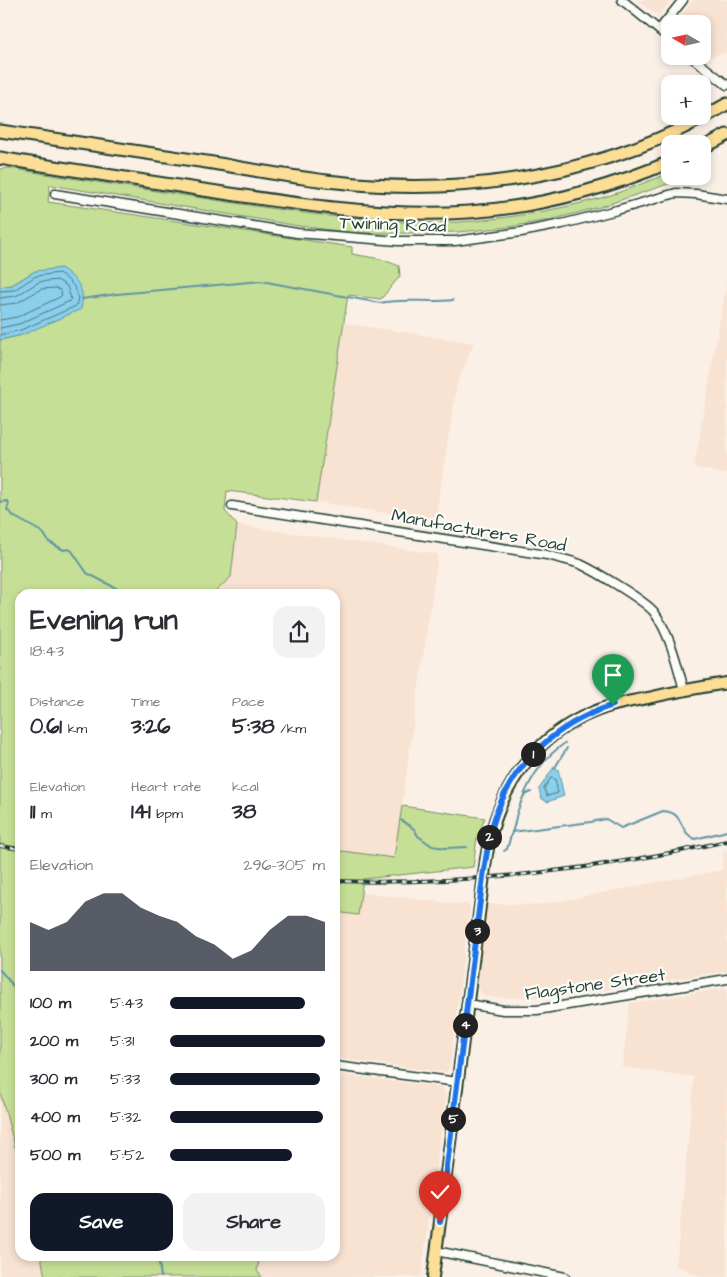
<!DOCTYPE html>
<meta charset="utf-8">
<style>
body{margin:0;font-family:"Architects Daughter",sans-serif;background:#f2f2f3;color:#2b2b33;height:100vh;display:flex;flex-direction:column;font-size:19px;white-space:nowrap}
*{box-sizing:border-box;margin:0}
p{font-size:16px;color:#7c7c81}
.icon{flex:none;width:28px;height:28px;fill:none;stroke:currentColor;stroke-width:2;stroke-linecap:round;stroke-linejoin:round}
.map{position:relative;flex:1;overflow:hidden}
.side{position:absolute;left:15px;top:589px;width:325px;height:672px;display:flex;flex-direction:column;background:#fff;border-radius:15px;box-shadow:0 2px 8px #0003}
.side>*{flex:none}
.needle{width:32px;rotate:279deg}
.tools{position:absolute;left:661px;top:15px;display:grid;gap:10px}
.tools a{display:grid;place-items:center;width:50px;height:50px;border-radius:10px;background:#fff;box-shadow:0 2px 8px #0003;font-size:25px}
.pin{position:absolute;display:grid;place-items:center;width:42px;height:42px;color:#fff;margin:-51px -21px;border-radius:50% 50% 50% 0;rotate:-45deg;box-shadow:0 0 5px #0007}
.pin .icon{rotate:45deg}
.km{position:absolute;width:25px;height:25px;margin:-12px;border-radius:50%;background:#222;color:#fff;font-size:14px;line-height:25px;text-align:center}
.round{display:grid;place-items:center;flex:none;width:52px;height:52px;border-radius:15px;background:#f2f2f3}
.head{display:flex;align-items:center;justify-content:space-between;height:85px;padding:0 15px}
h1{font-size:28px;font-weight:800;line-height:38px}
.stats{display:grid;grid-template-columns:repeat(3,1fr);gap:8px;height:85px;padding:5px 15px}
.stats div{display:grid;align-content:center}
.stats b{font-size:21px;font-weight:800}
.stats small{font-size:14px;font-weight:400}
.stats p{font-size:14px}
.chart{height:140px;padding:10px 15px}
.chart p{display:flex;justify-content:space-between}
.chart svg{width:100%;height:90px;margin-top:5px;fill:#111827;opacity:.7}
.action{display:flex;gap:10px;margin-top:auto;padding:10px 15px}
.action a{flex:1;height:58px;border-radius:15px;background:#111827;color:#fff;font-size:20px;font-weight:800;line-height:58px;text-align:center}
.action a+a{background:#f2f2f3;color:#2b2b33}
ul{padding:0 15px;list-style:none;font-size:16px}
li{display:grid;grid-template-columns:80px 60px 1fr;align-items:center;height:38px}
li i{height:12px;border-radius:6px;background:#111827}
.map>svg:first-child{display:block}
.built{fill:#f8e2d2}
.green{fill:#c6df96;stroke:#728e65}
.water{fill:#8bcfed;stroke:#6095a3}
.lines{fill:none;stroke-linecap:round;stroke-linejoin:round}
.shore{stroke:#4a777e;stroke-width:1}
.stream{stroke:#6095a3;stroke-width:2}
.minor-casing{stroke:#1f3d34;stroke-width:11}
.major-casing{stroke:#1f3d34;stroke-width:14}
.highway-casing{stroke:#1f3d34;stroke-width:15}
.minor{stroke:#fdfcf7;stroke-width:8}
.major{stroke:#fdde96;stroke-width:10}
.highway{stroke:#fdde96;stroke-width:11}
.rail-casing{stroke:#1f3d34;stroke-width:4}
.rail{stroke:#fdfcf7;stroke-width:2;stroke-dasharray:5.5;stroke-linecap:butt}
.route-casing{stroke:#fff;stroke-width:10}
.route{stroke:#1a73e8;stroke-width:6}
.labels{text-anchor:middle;stroke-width:4.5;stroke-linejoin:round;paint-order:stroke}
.street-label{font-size:18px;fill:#1f3d34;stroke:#fdfcf7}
</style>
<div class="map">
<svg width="727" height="1277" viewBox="0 0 727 1277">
<rect width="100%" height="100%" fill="#fbf0e6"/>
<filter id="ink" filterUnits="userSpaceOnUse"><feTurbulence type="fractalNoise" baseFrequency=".02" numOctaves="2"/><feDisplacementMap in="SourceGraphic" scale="10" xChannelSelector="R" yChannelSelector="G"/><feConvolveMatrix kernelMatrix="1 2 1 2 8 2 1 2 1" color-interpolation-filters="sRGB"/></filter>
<g filter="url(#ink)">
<g class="built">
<polygon points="637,0 671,0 660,14 657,15"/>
<polygon points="693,0 727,0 727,53 705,57 703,55 702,24 675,24"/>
<polygon points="727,280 727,474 694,468"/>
<polygon points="344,323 474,343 457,383 435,521 316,502"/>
<polygon points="237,525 438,554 394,858 335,850 335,594 213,594 231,577"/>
<polygon points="724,850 727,850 727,971 563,996 500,998 484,996 478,988 480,964 488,904 539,905 722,870"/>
<polygon points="361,893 470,905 450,1066 447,1072 442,1072 335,1058 335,912 358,915"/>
<polygon points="727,988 727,1277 702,1277 676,1266 694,1077 622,1067 630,1003"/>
<polygon points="335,1074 441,1087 446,1095 421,1277 262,1277 257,1271 260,1256 335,1256"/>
<polygon points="0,1092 20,1165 20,1256 41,1256 45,1277 0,1277"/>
</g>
<g class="green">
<path d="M 9,168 C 80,180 151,190 222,201 C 301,213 379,225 459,222 C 505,219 552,211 597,199 C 621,193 644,182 668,174 L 671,183 L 600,207 L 554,219 L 509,227 L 459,232 L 418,233 L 355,233 L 299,226 L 50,185 L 48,202 L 352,247 L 352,254 L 381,259 L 399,266 L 400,276 L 381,299 L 348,295 L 316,502 L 227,491 L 225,511 L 237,525 L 231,577 L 213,594 L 20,594 L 20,1165 L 0,1092 L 0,340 L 22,335 L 35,271 L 12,285 L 0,287 L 0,169 Z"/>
<polygon points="402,806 485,818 477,837 473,867 363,879 358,915 335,912 335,850 394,858"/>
<polygon points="41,1256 260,1256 257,1271 262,1277 45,1277"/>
</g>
<g class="water">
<path d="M 61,268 C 77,279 86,288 81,309 L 22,335 L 0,340 L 0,287 L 12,285 L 35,271 Z"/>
<polygon points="554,767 558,769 564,796 547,802 541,798 539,789"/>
</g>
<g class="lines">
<g class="shore">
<path d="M 0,291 L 14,290 L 36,276 L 59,273 C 70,280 82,292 76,306 L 21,330 L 0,335"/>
<polyline points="0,298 16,296 39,282 57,280 67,286 71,299 70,301 19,324 0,328"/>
<polyline points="0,305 17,303 41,289 56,288 60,290 62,295 60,297 17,317 0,320"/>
<polygon points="551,778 555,779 558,793 547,796 544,789"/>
</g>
<g class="stream">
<path d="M 82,299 L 117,294 L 261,281 L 380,303 C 404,298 428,303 453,300"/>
<polyline points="0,502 7,501 9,503 7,510 15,517 40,531 44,534 49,542 64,550 69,549 72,551 87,573 127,594"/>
<polyline points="554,769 567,748"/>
<polyline points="524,795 531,792"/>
<polyline points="401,820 414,829 418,836 432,846 446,848 467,847"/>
<path d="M 512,832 C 515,826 515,819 517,813 C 527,784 540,760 565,743"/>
<path d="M 504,851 L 507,849 L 512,832 L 591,822 L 606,819 L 621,828 L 663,811 C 685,812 678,832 695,839 L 727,831"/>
<polyline points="0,970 20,994"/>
<polyline points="158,1256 161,1277"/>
</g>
<defs>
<g id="minor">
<polyline points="622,0 670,39"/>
<polyline points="659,30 683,0"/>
<polyline points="690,56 727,85"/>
<polyline points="55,194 297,233 398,241 455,241 521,232 562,224 617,210 676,193 696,194 727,199"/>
<path d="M 232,506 L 547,555 C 558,558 570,560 580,564 C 595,571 644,600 654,612 C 670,634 677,664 684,690"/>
<polyline points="468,1004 503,1010 537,1010 727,979"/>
<polyline points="335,1066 458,1082"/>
<polyline points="436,1251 565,1277"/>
</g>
<path id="major" d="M 433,1277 L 486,859 C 496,792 532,736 596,711 C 613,704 631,701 648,698 C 674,692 701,687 727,683"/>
<g id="highway">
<path d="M 0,131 C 71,142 142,152 213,163 C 254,170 296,178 337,182 C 470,197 611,174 727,104"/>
<polyline points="702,148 727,135"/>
<path d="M 0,158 C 63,169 127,178 191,188 C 282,202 376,218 469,212 C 539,207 606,189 670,162"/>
</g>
</defs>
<use href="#minor" class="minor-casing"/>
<use href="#major" class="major-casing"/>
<use href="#highway" class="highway-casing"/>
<use href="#minor" class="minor"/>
<use href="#major" class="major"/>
<use href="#highway" class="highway"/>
<defs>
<g id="rail">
<polyline points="0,846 20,849"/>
<path d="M 335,881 C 464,885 601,870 727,841"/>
</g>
</defs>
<use href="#rail" class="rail-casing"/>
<use href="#rail" class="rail"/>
</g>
</g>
<g class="lines" filter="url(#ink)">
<defs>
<path id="route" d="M 440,1222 L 483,877 C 486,859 488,841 493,824 C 510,764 556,724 613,705"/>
</defs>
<use href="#route" class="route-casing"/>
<use href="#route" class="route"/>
</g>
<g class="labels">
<g class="street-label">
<text transform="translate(393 224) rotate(2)" y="6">Twining Road</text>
<text transform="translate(479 530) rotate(10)" y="6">Manufacturers Road</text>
<text transform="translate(595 984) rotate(-8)" y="6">Flagstone Street</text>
</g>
</g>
</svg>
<div class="tools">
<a><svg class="needle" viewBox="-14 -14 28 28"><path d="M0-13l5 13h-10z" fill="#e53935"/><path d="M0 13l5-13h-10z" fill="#7c7c81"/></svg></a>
<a>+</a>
<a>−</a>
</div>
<div class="pin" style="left:613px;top:705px;background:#1e9e55"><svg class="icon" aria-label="arrive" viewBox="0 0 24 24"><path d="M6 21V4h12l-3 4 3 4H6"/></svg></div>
<div class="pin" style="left:440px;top:1222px;background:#d93025"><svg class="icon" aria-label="check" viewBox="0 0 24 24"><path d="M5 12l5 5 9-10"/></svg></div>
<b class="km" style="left:533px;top:754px">1</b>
<b class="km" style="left:489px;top:837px">2</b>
<b class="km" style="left:477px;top:931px">3</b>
<b class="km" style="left:465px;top:1025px">4</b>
<b class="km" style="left:453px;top:1119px">5</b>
<section class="side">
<div class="head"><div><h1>Evening run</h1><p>18:43</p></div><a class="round"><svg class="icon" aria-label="share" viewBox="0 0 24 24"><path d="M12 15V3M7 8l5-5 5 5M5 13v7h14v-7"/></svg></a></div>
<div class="stats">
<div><p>Distance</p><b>0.61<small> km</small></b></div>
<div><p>Time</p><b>3:26</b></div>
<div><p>Pace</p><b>5:38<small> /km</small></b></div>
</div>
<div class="stats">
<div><p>Elevation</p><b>11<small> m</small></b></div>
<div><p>Heart rate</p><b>141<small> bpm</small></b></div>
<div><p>kcal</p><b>38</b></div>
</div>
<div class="chart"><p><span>Elevation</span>296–305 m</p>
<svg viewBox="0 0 160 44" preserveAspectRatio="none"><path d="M0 44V20L10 24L20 20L30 10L40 6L50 6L60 13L70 17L80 20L90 27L100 31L110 38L120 34L130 24L140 17L150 17L160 20V44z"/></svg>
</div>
<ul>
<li><b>100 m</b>5:43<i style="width:87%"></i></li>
<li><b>200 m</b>5:31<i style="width:100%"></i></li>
<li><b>300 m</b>5:33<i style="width:97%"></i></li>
<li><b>400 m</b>5:32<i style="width:99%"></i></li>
<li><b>500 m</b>5:52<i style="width:79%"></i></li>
</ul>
<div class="action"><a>Save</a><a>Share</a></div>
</section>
</div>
